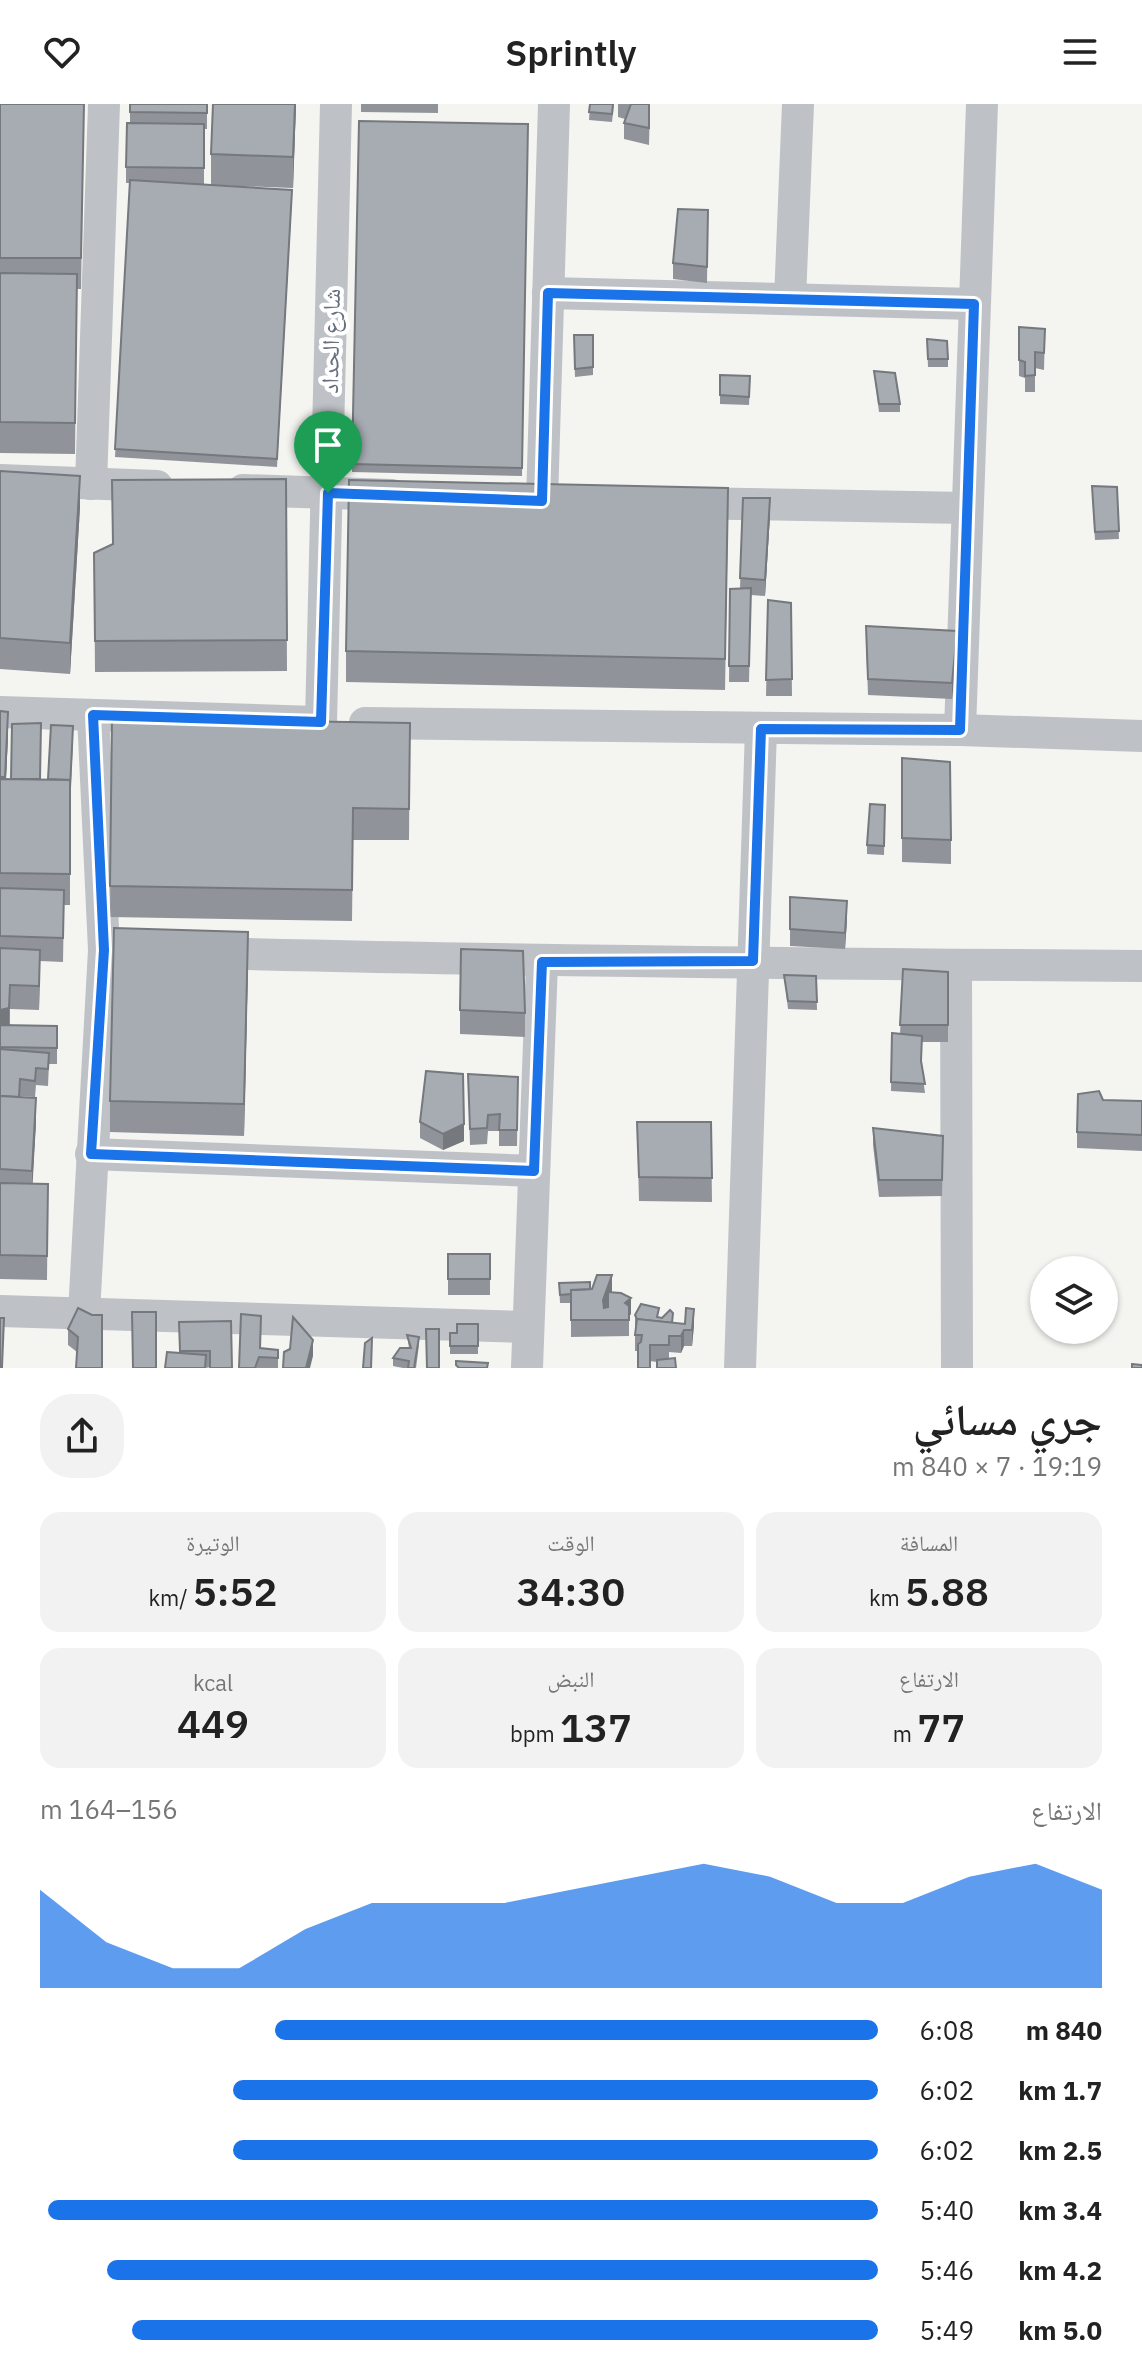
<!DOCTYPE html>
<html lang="ar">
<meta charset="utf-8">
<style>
body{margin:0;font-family:"IBM Plex Sans","Noto Naskh Arabic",sans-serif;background:#f2f2f2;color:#222;direction:rtl;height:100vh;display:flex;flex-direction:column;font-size:30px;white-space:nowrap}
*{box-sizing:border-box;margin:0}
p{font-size:26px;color:#767676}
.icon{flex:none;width:44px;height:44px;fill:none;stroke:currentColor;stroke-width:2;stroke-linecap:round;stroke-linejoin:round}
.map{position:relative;height:1264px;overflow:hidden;direction:ltr}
.sheet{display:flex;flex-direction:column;background:#fff;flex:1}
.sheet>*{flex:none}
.fabs{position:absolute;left:1030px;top:1152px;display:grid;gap:16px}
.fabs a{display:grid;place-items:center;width:88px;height:88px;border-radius:50%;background:#fff;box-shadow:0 2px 6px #0004;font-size:40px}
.pin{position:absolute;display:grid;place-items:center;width:68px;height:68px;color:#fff;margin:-82px -34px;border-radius:50% 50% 50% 0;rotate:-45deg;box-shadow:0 0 8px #0007}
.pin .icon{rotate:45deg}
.round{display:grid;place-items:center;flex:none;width:84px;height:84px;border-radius:32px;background:#f2f2f2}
.head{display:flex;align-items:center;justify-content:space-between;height:136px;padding:0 40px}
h1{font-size:44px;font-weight:600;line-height:60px}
.metrics{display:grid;grid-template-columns:repeat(3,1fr);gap:12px;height:136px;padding:8px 40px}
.metrics div{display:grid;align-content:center;border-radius:20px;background:#f2f2f2;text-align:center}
.metrics b{font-size:40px;font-weight:600}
.metrics small{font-size:22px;font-weight:400}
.metrics p{font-size:22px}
.chart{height:224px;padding:16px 40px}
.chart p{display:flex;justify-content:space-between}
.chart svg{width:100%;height:144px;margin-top:8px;fill:#1a73e8;opacity:.7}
ul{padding:0 40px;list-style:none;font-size:26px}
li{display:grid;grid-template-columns:128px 96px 1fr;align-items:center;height:60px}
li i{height:20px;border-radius:10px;background:#1a73e8}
header{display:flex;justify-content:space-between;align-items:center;height:104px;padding:0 40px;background:#fff;font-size:36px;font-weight:600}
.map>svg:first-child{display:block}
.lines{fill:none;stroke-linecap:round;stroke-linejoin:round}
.minor{stroke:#bec1c5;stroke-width:32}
.wall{fill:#90949a}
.shaded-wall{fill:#75787d}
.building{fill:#a7acb3;stroke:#75787d;stroke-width:2}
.route-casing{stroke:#fff;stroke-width:16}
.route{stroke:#1a73e8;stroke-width:10}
.labels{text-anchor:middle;stroke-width:8;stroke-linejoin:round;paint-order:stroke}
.street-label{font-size:24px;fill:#67707f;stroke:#fff}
</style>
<header><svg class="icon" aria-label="menu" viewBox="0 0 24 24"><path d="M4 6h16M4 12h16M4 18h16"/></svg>Sprintly<svg class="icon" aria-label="heart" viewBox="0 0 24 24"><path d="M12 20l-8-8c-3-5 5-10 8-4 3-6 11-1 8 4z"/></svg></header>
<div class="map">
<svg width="1142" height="1264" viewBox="0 0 1142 1264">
<rect width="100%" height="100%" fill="#f4f4f1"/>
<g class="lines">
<g class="minor">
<polyline points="548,189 974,200"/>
<polyline points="790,195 798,0"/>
<polyline points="0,376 157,382"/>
<polyline points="91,380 104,0"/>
<polyline points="243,386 392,391"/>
<polyline points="542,397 554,0"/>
<polyline points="687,399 967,404"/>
<polyline points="0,608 315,618"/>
<polyline points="321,618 336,0"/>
<polyline points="365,619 960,626 1142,632"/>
<polyline points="960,626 982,0"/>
<polyline points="104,846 157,848"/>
<path d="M 207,849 C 519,857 830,860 1142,862"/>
<polyline points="956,861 957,1264"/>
<polyline points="91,1050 534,1067"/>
<polyline points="0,1207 528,1223"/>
<polyline points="84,1209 104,846 93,611"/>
<polyline points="527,1264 542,858"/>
<polyline points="740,1264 761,625"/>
</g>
</g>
<g class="wall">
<polygon points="0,0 84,0 81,185 77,185 75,350 0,349"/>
<polygon points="130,0 207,0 207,25 204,25 204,80 292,94 277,363 115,353 130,79 126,79 126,63 130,19"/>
<polygon points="296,0 293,84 211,81 211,50"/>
<polygon points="361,0 438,0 438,9 361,8"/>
<polygon points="590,0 614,0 612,18 589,16"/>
<polygon points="618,0 650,0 649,41 624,35 624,19 625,15 618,13"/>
<polygon points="359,17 528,20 522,372 352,368"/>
<polygon points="708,106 707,179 673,175 673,159"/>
<polygon points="1019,223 1045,225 1044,266 1035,264 1035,288 1025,288 1025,274 1019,272"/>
<polygon points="574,231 593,263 593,271 575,273"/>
<polygon points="927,235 948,255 948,263 928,263"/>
<polygon points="874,267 900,300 900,308 879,308"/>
<polygon points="720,271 750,280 749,301 720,300"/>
<polygon points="0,367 80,403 70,570 0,565"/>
<polygon points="286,375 287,567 95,568 94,449"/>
<polygon points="1117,383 1119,435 1095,436 1092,391"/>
<polygon points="743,394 770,411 765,492 751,491 749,578 729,578 730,485 740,484"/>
<polygon points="728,415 725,586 346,578 346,547"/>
<polygon points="768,496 791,499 792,592 766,592"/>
<polygon points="866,538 957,544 952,595 868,591"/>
<polygon points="0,607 8,632 6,675 48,675 73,639 70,699 70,801 64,801 63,858 40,857 39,906 10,905 10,921 57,922 57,960 49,960 48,982 36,981 35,993 20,992 20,993 36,1018 32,1080 48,1080 47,1176 0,1175"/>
<polygon points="112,614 410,619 409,736 353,736 352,817 110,813"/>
<polygon points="902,654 951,736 951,760 902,758"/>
<polygon points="885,701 884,751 867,750 867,741"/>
<polygon points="790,793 847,814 845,845 790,842"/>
<polygon points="248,859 244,1032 110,1028 110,997"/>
<polygon points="903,865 948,868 948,938 922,938 921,959 925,989 891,987 892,929 900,930"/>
<polygon points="784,871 816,872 817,906 788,905"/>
<polygon points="460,906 525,909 525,933 460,930"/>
<polygon points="468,970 518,973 517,1042 499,1042 499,1027 488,1027 487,1040 470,1041"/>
<polygon points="1103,996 1142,997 1142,1047 1077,1044 1077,1028"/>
<polygon points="420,1018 464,1037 443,1046 420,1034"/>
<polygon points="637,1018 711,1018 712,1098 639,1097"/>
<polygon points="873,1024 943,1048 942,1092 879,1093 873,1041"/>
<rect x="448" y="1150" width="42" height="41"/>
<polygon points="559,1179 590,1185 612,1187 611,1189 631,1210 629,1212 629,1232 571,1233 571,1199 560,1199"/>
<polygon points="92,1211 77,1248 68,1241 68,1225"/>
<polygon points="635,1211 659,1213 673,1219 694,1221 692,1242 684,1242 681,1249 669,1248 669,1255 676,1264 657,1264 657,1258 650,1257 638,1247 635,1247"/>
<polygon points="231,1217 210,1263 206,1264 180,1249 179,1218"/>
<polygon points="478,1220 478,1250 450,1250 450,1229 457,1229"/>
<polygon points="407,1231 419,1241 416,1264 403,1264 393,1262 393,1254 409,1244"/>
<polygon points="261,1244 278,1246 278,1264 239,1264"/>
</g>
<g class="shaded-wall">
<polygon points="295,0 296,0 293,84 293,53"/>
<polygon points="80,372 80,403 70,570 70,539"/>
<polygon points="770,394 770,411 765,492 765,476"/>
<polygon points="957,527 957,544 952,595 952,579"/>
<polygon points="8,608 8,632 5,697 5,673"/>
<polygon points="847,797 847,814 845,845 845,829"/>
<polygon points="248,828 248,859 244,1032 244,1000"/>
<polygon points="40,846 40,870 39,906 39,882"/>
<polygon points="10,881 9,928 0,931 0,906"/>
<polygon points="36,994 36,1018 32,1091 32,1067"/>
<polygon points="464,1020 464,1037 443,1046 443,1030"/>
<polygon points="612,1171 612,1187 603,1212 603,1196"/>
<polygon points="631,1194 631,1210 625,1216 625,1199"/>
<polygon points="694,1205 694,1221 692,1242 692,1226"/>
<polygon points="684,1226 684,1242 681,1249 681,1232"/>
<polygon points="313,1236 313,1252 310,1264 306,1264"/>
</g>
<g class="building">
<polygon points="0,0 84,0 81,154 0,154"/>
<polygon points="130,0 207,0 207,9 130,8"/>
<polygon points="213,0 295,0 293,53 211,50"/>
<polygon points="590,0 613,0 612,10 589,8"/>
<polygon points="631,0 649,0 649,24 624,19"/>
<polygon points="359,17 528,20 522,364 352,360"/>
<polygon points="127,19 204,20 204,64 126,63"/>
<polygon points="130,76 292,86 277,355 115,345"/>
<polygon points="678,105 708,106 707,163 673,159"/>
<polygon points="0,169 77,170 75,319 0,318"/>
<polygon points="1019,223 1045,225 1044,249 1035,248 1035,271 1025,272 1025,258 1019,256"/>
<polygon points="574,231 593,231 593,263 575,265"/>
<polygon points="927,235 947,237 948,255 928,255"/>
<polygon points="874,267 895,269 900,300 879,300"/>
<polygon points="720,271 750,272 749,293 720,291"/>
<polygon points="0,367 80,372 70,539 0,534"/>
<polygon points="286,375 287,536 95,537 94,449 113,440 112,376"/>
<polygon points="349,376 728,384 725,555 346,547"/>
<polygon points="1092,382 1117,383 1119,427 1095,428"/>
<polygon points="743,394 770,394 765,476 740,474"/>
<polygon points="751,484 749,562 729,562 730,485"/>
<polygon points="768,496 791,499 792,575 766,576"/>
<polygon points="866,522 957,527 952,579 868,575"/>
<polygon points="0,607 8,608 5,673 0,673"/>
<polygon points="112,614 410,619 409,705 353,704 352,786 110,782"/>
<polygon points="41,619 40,675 11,675 12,620"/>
<polygon points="51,621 73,622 70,684 70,676 48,675"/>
<polygon points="902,654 950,658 951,736 902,734"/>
<polygon points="0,675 70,676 70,770 0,769"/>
<polygon points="870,700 885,701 884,742 867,741"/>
<polygon points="0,784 64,786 63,834 0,832"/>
<polygon points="790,793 847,797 845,829 790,825"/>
<polygon points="114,824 248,828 244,1000 110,997"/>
<polygon points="0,844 40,846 39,882 10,881 9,904 0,906"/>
<polygon points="461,845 523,847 525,909 460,906"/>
<polygon points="903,865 948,868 948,921 900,921"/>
<polygon points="784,871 816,872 817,898 788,897"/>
<polygon points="0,921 57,922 57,944 0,943"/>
<polygon points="892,929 922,932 921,957 925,980 891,978"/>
<polygon points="0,945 49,949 48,965 36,964 35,977 20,975 19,993 0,992"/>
<polygon points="426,967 463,970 464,1020 443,1030 420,1018"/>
<polygon points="468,970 518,973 517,1026 499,1026 500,1010 488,1011 487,1024 470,1025"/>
<polygon points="1099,987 1103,996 1142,997 1142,1031 1077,1028 1078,990"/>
<polygon points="0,992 36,994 32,1067 0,1065"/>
<polygon points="637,1018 711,1018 712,1074 639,1073"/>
<polygon points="873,1024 943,1032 942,1076 879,1076"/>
<polygon points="0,1079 48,1080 47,1152 0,1151"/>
<rect x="448" y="1150" width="42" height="25"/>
<polygon points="597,1171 612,1171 603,1196 604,1204 608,1203 608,1188 621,1189 631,1194 625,1199 629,1202 629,1216 571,1216 571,1186 592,1185"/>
<polygon points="590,1178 590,1185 571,1186 571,1190 560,1191 559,1179"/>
<polygon points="641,1200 659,1204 657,1213 662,1214 670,1206 673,1209 672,1219 637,1215 635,1211"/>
<polygon points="78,1204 92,1211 102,1211 102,1264 76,1264 78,1233 68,1225"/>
<polygon points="686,1204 694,1205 692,1226 684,1226 681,1232 669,1232 669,1241 650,1241 650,1264 638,1264 638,1240 641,1238 642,1231 635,1231 637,1215 685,1220"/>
<polygon points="132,1208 156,1208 156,1264 133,1264"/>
<polygon points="241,1210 261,1212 260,1244 278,1246 278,1254 259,1253 255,1264 239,1264"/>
<polygon points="293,1213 313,1236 306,1264 283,1264 284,1248 290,1245"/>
<polygon points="0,1214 4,1214 2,1263 0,1263"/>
<polygon points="231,1217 232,1264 210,1264 210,1247 180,1247 179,1218"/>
<polygon points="457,1220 478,1220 478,1242 450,1242 450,1229 457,1229"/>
<polygon points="426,1225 439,1225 439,1264 427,1264"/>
<polygon points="407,1231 419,1233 414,1264 408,1264 409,1257 393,1254 400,1244 411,1244"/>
<polygon points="372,1234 371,1264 363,1264 365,1239"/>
<polygon points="167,1248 206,1251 205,1264 165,1264"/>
<polygon points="675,1254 676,1264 657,1264 657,1256"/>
<polygon points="456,1257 488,1259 487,1264 459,1264 456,1261"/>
<polygon points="1132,1260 1142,1261 1142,1264 1132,1264"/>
</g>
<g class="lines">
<defs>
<polygon id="route" points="548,189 974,200 960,626 761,625 753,857 542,858 534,1067 91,1050 104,846 93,611 321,618 328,389 542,397"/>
</defs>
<use href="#route" class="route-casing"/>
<use href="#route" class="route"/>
</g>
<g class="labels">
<g class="street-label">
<text transform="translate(331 237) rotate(-89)" y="8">شارع الحداد</text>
</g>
</g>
</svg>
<div class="fabs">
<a><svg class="icon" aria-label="layers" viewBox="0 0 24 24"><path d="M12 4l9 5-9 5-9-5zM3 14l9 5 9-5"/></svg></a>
</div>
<div class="pin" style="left:328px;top:389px;background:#1e9e55"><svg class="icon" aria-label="arrive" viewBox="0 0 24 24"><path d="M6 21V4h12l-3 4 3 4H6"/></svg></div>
</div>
<section class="sheet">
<div class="head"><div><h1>جري مسائي</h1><p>19:19 · 7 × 840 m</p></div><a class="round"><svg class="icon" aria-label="share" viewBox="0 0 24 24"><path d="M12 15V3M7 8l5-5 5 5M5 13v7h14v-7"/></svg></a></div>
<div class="metrics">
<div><p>المسافة</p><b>5.88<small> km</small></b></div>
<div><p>الوقت</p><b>34:30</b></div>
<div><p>الوتيرة</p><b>5:52<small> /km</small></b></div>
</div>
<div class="metrics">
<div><p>الارتفاع</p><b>77<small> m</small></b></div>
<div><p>النبض</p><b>137<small> bpm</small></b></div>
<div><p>kcal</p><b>449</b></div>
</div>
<div class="chart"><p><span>الارتفاع</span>156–164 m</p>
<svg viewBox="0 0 160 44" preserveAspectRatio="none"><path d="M0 44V14L10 30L20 38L30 38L40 26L50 18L60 18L70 18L80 14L90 10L100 6L110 10L120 18L130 18L140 10L150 6L160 14V44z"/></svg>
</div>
<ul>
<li><b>840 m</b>6:08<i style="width:72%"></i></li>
<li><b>1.7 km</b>6:02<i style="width:77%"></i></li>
<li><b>2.5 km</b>6:02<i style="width:77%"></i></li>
<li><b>3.4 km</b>5:40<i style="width:99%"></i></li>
<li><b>4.2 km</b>5:46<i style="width:92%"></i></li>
<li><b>5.0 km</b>5:49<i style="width:89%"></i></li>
</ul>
</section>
